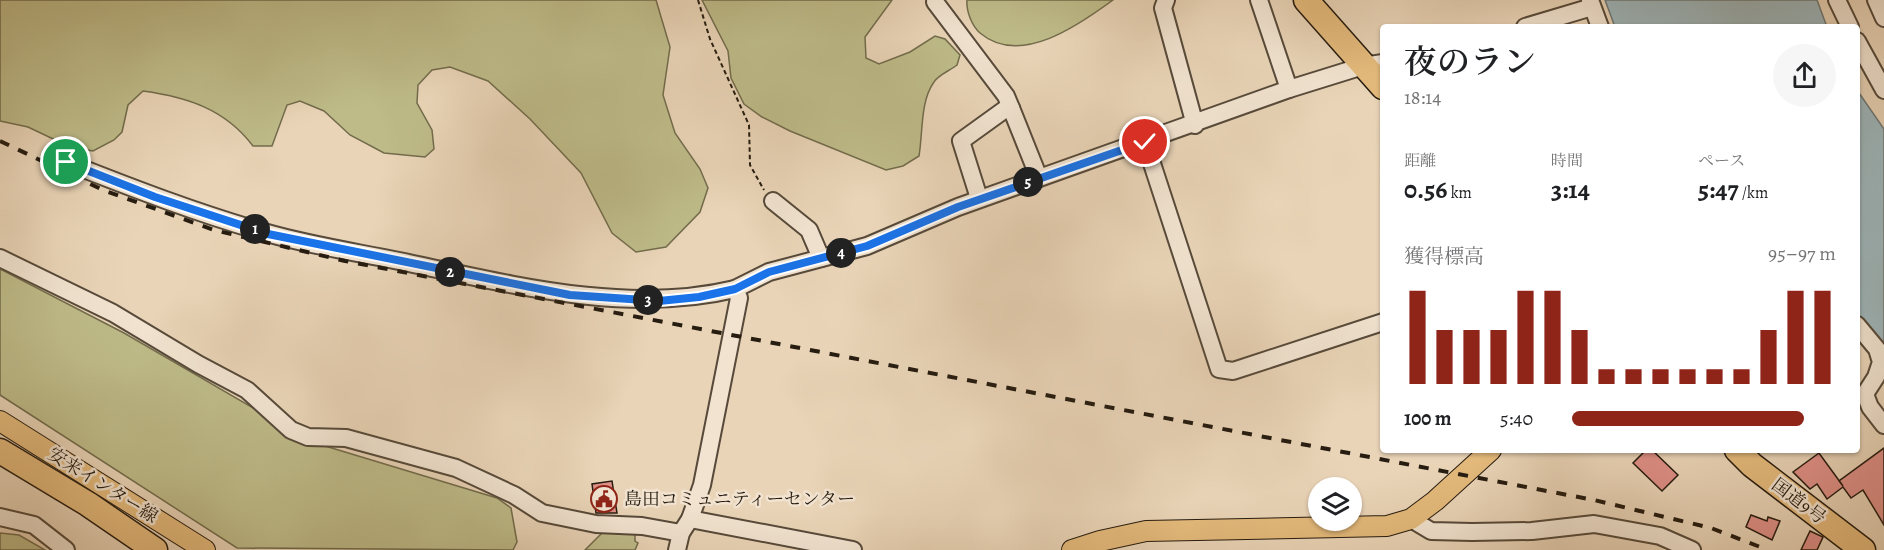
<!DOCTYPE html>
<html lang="ja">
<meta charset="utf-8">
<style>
body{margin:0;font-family:Alegreya,"Noto Serif JP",serif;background:#f6f6f6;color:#202124;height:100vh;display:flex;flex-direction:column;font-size:22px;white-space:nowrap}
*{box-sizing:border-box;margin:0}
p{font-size:20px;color:#757577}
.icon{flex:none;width:33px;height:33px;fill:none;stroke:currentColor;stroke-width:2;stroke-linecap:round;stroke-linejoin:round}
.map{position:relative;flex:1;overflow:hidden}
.details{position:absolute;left:1380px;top:24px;width:480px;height:429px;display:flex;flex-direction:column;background:#fff;border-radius:6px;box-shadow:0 2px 4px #0004}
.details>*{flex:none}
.buttons{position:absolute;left:1308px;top:477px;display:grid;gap:12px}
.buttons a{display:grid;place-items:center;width:54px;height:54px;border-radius:50%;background:#fff;box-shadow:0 2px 4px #0004;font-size:30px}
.pin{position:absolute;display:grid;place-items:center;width:51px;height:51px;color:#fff;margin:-26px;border:3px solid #fff;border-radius:50%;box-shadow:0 2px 6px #0007}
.km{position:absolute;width:30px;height:30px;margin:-15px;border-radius:50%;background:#222;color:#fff;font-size:16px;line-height:30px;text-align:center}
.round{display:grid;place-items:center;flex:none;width:63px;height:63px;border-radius:32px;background:#f6f6f6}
.headline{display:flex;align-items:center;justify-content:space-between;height:102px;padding:0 24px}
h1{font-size:33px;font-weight:600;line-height:45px}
.metrics{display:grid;grid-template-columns:repeat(3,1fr);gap:9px;height:102px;padding:6px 24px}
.metrics div{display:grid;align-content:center}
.metrics b{font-size:26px;font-weight:600}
.metrics small{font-size:16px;font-weight:400}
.metrics p{font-size:16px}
.chart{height:168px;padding:12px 24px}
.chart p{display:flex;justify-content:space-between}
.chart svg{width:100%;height:108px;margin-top:6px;stroke:#8f2418;stroke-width:6}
ul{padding:0 24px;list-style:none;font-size:20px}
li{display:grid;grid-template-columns:96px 72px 1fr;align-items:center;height:45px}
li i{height:15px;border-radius:8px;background:#8f2418}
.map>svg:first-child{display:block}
.green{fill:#bebb89;stroke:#726c4c;stroke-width:1.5}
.water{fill:#9db5ba;stroke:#6d7876;stroke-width:1.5}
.building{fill:#de8f87;stroke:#261c10;stroke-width:1.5}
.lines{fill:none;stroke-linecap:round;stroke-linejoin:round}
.minor-casing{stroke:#574a3a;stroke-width:20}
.major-casing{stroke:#261c10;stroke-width:22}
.highway-casing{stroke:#261c10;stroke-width:27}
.path{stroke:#261c10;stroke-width:2;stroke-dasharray:4.5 3;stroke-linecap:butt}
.minor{stroke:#f1e3d0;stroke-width:16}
.major{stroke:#e4ba7c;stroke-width:20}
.highway{stroke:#e4ba7c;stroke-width:24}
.rail{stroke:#261c10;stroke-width:4;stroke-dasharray:10 10;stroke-linecap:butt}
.route-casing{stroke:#fff;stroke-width:12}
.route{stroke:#1a73e8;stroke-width:8}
.labels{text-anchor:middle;stroke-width:5;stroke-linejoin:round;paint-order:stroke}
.street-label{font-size:18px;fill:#261c10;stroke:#f1e3d0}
.poi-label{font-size:18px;fill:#261c10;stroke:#f1e3d0;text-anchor:start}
</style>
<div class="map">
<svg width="1884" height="550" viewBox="0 0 1884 550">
<rect width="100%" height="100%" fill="#e9d4b7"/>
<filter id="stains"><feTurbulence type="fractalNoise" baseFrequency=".00333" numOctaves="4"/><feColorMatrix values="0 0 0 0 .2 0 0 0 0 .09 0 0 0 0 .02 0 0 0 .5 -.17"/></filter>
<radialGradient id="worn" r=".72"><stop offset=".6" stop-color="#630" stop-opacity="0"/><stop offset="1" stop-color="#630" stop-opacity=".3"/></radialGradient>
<g class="green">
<path d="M 0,0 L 656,0 L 670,47 L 663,95 L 675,133 L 700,169 L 708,188 L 700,212 L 666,247 L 636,252 L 612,233 L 581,173 L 530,119 L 488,81 L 450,67 L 432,70 L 418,85 L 417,103 L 432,130 L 434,149 L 425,157 L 384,153 L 350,135 L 324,111 L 300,101 L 287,105 L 272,146 L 253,146 C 225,109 187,97 143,91 L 128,105 L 122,132 L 114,140 L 93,151 L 70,147 L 28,127 L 0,121 Z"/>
<path d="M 702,0 L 892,0 L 865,37 L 866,58 L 879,64 L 910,52 L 935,36 L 945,39 L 960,55 L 957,65 C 951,70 938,75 934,82 C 920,101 923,133 919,156 L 903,166 L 886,170 L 790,131 L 762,117 L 744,104 L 731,78 L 728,51 Z"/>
<path d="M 967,0 L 1113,0 C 1079,25 1020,67 980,33 C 972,26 966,11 967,0 Z"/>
<polygon points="0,269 124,333 312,442 497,498 511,508 517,542 513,550 237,548 0,395"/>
<polygon points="604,531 635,531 635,541 638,543 635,550 585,550"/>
<polygon points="0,533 19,535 45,550 0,550"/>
</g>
<g class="water">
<polygon points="1605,0 1817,0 1827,27 1615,27"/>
<polygon points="1857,90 1884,129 1884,353 1857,319"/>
</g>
<g class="building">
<polygon points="1884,448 1884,525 1863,490 1851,498 1843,487 1827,499 1817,484 1810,489 1793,472 1819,453 1843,486 1839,481"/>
<polygon points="1646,450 1652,450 1678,475 1662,491 1633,463"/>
<polygon points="612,481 617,513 596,513 592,484"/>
<polygon points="1751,515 1767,521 1768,517 1780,521 1772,540 1746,527"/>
<polygon points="1810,531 1823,537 1817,550 1801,550"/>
</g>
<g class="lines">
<defs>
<g id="minor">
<polyline points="1166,0 1163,8 1195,125"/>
<polyline points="1259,0 1289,89"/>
<polyline points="1590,0 1600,27"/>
<polyline points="1837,0 1850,27"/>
<polyline points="1876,0 1884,18"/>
<polyline points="935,2 1006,96 1011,108"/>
<polyline points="1525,27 1592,7"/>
<polyline points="1857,41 1884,90"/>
<polyline points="1145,142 1219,369 1233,371 1383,322"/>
<path d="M 66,162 C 132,188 199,214 267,233 C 316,247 368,254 418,265 C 521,287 631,314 735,289"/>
<polyline points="978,195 961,141 1004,110 1011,108 1039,178"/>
<polyline points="773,201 809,230 821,258"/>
<polyline points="0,258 113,313 198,364 247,390 291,430 308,437 346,438 456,468 514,495 542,513 596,524 642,526 681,533"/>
<polyline points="1857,325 1877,349 1881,362 1876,377 1865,394 1870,407 1884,425"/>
<polyline points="0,517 34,525 66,550"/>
<polyline points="690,519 853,550"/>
<polyline points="1411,519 1431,531 1472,532 1532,531 1594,524 1660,536 1692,550"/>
<polyline points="677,550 681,533 690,519 702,485 739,298 735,289 769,272 867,246 958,207 1289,89 1363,66 1383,63"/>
</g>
<g id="major">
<polyline points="0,421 205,550"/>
<polyline points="1072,550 1100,541 1146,531 1387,526 1411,519 1435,501 1491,450"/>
</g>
<g id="highway">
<polyline points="1306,0 1383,87"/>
<polyline points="1737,450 1752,465 1863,550"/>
<polyline points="0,451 88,504 155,550"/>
</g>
</defs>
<use href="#minor" class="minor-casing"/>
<use href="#major" class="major-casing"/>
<use href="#highway" class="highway-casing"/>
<polyline class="path" points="698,0 710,39 749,125 750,165 764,190"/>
<use href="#minor" class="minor"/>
<use href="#major" class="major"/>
<use href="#highway" class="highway"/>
<polyline class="rail" points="0,141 103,190 214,230 345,261 1594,500 1711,528 1768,550"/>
</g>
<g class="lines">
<defs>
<polyline id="route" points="66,162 155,197 268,234 570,295 659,301 699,297 735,289 769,272 867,246 958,207 1145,142"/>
</defs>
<use href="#route" class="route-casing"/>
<use href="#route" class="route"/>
</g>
<defs>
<symbol id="civic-ring" viewBox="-11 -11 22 22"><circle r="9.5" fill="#f1e3d0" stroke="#8f2418" stroke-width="1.5"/><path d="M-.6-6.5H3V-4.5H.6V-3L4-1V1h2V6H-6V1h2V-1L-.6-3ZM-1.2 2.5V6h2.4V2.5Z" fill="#8f2418"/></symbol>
</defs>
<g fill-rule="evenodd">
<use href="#civic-ring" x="589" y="484" width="30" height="30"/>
</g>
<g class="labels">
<g class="street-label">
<text transform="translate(103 485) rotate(32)" y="6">安来インター線</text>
<text transform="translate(1799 501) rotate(37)" y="6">国道9号</text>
</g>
<g class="poi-label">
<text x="624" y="505">島田コミュニティーセンター</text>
</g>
</g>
<rect width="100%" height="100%" filter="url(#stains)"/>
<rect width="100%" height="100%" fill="url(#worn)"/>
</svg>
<div class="buttons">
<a><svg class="icon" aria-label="layers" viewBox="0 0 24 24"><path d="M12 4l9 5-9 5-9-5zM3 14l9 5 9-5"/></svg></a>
</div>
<div class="pin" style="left:66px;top:162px;background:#1e9e55"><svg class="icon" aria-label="arrive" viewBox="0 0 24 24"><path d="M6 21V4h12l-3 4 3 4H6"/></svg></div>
<div class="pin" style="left:1145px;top:142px;background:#d93025"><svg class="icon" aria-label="check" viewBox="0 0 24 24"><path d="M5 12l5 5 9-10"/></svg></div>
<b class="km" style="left:255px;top:229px">1</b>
<b class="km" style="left:450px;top:272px">2</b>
<b class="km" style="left:648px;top:300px">3</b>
<b class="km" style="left:841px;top:253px">4</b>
<b class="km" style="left:1028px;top:182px">5</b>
<section class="details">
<div class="headline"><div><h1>夜のラン</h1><p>18:14</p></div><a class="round"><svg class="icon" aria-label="share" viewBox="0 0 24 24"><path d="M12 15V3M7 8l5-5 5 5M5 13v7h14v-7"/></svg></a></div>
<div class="metrics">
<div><p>距離</p><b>0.56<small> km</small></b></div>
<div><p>時間</p><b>3:14</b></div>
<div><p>ペース</p><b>5:47<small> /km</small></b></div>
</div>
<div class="chart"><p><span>獲得標高</span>95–97 m</p>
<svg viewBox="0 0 160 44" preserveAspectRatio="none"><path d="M5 44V6M15 44V22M25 44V22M35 44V22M45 44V6M55 44V6M65 44V22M75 44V38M85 44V38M95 44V38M105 44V38M115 44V38M125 44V38M135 44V22M145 44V6M155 44V6"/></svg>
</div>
<ul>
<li><b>100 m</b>5:40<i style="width:88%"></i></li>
</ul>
</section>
</div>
